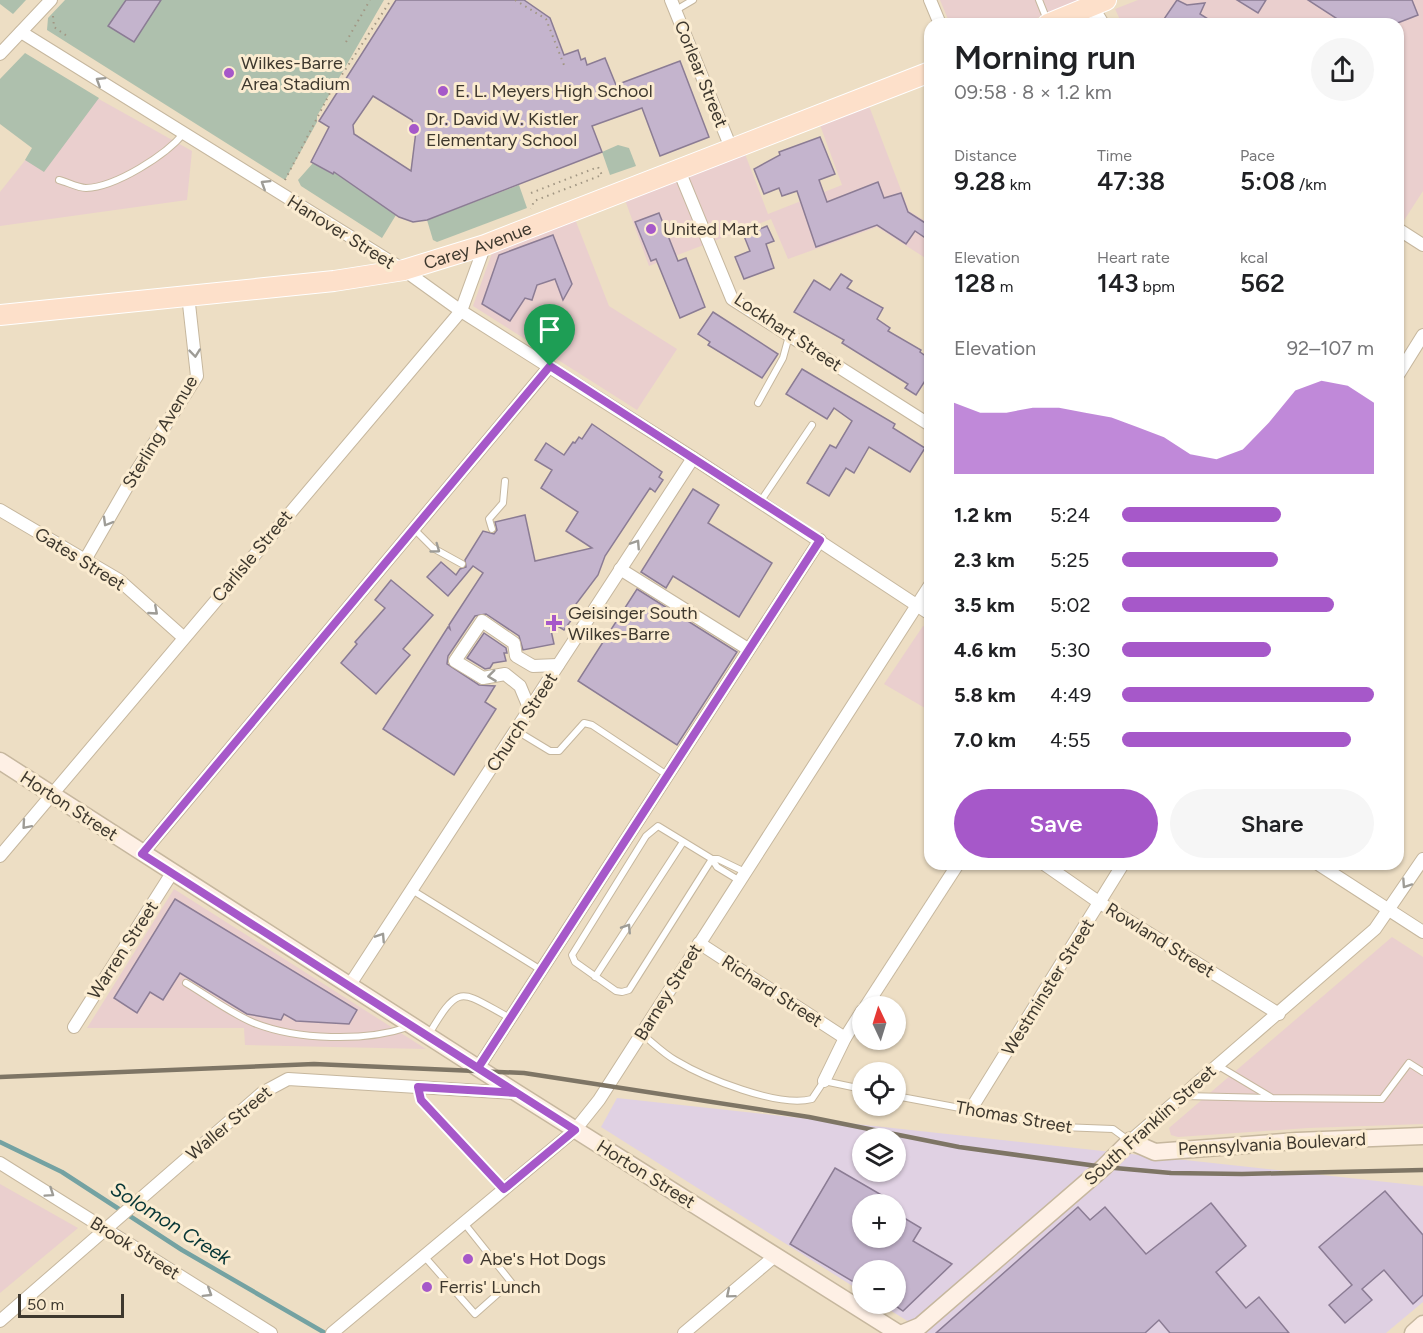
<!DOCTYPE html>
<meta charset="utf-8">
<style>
body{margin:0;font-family:Figtree,sans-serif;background:#f6f6f6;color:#202124;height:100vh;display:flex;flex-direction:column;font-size:22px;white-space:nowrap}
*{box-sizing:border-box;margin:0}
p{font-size:20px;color:#757577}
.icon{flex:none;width:33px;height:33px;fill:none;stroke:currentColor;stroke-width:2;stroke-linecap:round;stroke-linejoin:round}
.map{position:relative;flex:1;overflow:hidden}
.side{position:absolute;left:924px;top:18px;width:480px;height:852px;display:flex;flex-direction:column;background:#fff;border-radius:18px;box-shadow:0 2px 4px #0004}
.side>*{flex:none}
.needle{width:39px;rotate:356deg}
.controls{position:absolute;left:852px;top:996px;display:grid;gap:12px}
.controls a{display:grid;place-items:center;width:54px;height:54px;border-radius:50%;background:#fff;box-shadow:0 2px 4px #0004;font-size:30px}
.scale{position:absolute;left:18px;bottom:15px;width:106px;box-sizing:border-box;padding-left:6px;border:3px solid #3e382e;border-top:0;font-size:16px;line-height:21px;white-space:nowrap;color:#3e382e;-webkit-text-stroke:4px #fbecd1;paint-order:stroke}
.pin{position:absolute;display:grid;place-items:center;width:51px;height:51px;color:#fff;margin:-62px -26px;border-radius:50% 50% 50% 0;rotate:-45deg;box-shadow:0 0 6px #0007}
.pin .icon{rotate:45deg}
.round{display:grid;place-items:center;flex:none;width:63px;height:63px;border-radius:32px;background:#f6f6f6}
.overview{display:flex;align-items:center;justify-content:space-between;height:102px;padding:0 30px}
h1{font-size:33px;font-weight:600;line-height:45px}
.figures{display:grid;grid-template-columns:repeat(3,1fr);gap:9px;height:102px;padding:6px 30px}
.figures div{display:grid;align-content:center}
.figures b{font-size:26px;font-weight:600}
.figures small{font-size:16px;font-weight:400}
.figures p{font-size:16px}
.chart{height:168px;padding:12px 30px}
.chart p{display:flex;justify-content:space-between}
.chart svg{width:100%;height:108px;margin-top:6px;fill:#a658c9;opacity:.7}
.button{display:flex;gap:12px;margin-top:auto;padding:12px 30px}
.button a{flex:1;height:69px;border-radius:36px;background:#a658c9;color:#fff;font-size:24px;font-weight:600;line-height:69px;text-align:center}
.button a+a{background:#f6f6f6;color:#202124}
ul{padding:0 30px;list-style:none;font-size:20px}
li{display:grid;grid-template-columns:96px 72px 1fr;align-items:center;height:45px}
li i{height:15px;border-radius:8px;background:#a658c9}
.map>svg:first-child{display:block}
.commercial{fill:#eacfce}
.industrial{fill:#e0d1e3;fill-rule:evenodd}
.green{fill:#aec0ad}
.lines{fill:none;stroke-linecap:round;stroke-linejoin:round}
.stream{stroke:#74a2a2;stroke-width:4.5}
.building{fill:#c4b4cd;stroke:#8b7c94;stroke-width:1.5;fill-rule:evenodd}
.lane-casing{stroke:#c6b79e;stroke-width:8}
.street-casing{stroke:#c6b79e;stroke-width:14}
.secondary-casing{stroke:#c6b79e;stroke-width:19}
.primary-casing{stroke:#fff;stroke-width:22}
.path{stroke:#a19683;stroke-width:2;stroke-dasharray:1.5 4.5;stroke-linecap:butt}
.lane{stroke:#fff;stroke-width:6}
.street{stroke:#fff;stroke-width:12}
.secondary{stroke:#fef0e5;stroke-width:16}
.primary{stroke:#fde0ca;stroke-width:20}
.rail{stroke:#7e7565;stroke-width:4.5}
.oneway{stroke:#9e9c96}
.route-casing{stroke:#fff;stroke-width:12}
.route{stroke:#a658c9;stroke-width:8}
.poi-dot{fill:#a658c9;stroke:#fbecd1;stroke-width:2}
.labels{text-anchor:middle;stroke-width:6;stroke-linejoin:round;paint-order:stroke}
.poi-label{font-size:18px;fill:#3e382e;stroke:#fbecd1;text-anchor:start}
.street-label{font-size:18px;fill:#3e382e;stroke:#fbecd1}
.water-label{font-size:20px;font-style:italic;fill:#063636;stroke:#fbecd1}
</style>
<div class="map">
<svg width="1423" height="1333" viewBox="0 0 1423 1333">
<rect width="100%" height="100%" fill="#eddec4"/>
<g class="commercial">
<polygon points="940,0 1082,0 1022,24 950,24"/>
<polygon points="1138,0 1423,0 1423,191 1403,222 1398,219 1398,24 1122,24 1115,9"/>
<polygon points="97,98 192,151 187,200 0,226 0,192 27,158"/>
<polygon points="869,106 909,211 930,224 930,261 877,227 788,259 771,219 649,266 625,200 745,154 768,214 842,185 820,125"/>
<polygon points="575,219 609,306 677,349 637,410 473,306 493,250"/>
<polygon points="923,626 930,631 930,711 884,684"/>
<polygon points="174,889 426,1049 245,1045 244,1028 87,1028"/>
<polygon points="1392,937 1423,957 1423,1124 1308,1128 1178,1137 1171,1135 1169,1128"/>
<polygon points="0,1184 78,1228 0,1293"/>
</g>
<path class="industrial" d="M 617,1098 L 1423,1186 L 1423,1302 L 1386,1333 L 927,1333 L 880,1304 L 896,1304 L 896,1270 L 862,1270 L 862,1292 L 601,1127 ZM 862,1138 L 896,1138 L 896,1172 L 862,1172 ZM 862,1204 L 896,1204 L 896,1238 L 862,1238 Z"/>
<g class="green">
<polygon points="0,0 26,0 13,14 0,4"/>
<polygon points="65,0 384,0 317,116 317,122 285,180 47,30 48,18"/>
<polygon points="25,53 99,98 44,172 25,160 32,148 0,124 0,79"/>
<polygon points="618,145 629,148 636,166 610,175 602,152"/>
<polygon points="313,163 332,174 334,172 396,215 382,238 301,186 298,180"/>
<polygon points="519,185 527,208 437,242 433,240 427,220"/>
</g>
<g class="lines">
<polyline class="stream" points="0,1142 62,1172 182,1250 325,1333"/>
</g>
<g class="building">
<polygon points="126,0 161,0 134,42 108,26"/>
<path d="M 396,0 L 524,0 L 550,18 L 564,55 L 578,50 L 581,60 L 585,58 L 587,65 L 605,58 L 616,85 L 680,61 L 709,137 L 660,156 L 642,108 L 592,126 L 602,152 L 427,220 L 413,222 L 399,217 L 334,172 L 333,174 L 311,162 L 329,127 L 319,121 ZM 373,96 L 412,120 L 416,131 L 411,171 L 354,134 L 353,125 Z"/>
<polygon points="1177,0 1187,5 1205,3 1200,14 1216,24 1172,24 1164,19"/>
<polygon points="1237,0 1266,0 1258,13"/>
<polygon points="1308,0 1412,0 1418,15 1395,24 1345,24"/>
<polygon points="820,137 835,174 819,180 827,202 878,182 884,198 901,193 908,212 930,226 930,241 915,231 906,244 877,225 816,247 797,191 782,196 779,188 764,194 754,169 780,155 779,152"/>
<polygon points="659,213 678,261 686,258 705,307 680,318 656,259 651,261 635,222"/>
<polygon points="767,226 774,241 766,244 774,268 744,279 735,257 750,251 744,236"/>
<polygon points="553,235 572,284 563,300 555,279 537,285 532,300 525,298 510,321 482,304 499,255"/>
<polygon points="841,274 852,281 847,288 883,308 877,319 890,328 888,331 921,350 920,352 930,359 930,373 916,395 905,388 908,384 842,343 844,340 794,312 814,280 830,290"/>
<polygon points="713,312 778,354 762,378 708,345 710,342 698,334"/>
<polygon points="802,369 895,424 893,428 925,448 910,472 869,447 854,473 846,468 829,496 807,483 830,445 836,448 852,421 834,408 827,419 786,394"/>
<polygon points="592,424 662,472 659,477 663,480 655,492 650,488 605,556 598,575 570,612 575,615 564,630 549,621 554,644 523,650 519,636 486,614 475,616 448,656 447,664 479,685 495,686 485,702 496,709 454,775 383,729 448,627 450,629 449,625 483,573 473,566 448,596 427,577 441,562 456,575 460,569 466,567 465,560 483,531 494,534 497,530 495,522 525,515 535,561 592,548 566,531 578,512 541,488 552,470 535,460 546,443 564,455 573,442 575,443 579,437 582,439"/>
<polygon points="693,489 719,505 708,523 772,563 739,617 673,576 666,588 641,572"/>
<polygon points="391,580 433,615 403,649 410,655 376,694 341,663 357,644 355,642 385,608 375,600"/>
<polygon points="637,589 737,652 677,745 578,681"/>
<polygon points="484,633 506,648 507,653 504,653 506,661 493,663 490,668 485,669 467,658"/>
<polygon points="175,899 357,1010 349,1024 296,1021 284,1014 281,1020 247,1014 180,973 163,1000 150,992 137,1013 114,998"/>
<polygon points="835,1168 897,1204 862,1204 862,1238 896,1238 896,1213 921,1228 913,1241 952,1264 903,1311 896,1306 896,1270 862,1270 862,1287 790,1244"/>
<polygon points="1385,1191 1423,1235 1423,1295 1413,1304 1384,1270 1362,1289 1372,1300 1345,1323 1329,1305 1352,1285 1319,1247"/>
<polygon points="1211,1203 1246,1246 1216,1272 1246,1308 1259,1297 1289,1333 1170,1333 1159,1320 1145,1333 936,1333 1078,1207 1090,1220 1105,1207 1146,1254"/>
</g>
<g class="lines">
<defs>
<g id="lane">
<polyline points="1039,0 1047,20"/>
<polyline points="676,10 693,0"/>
<path d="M 59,180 C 67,182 78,188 86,188 C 116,187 166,155 184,133"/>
<polyline points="758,403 783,358 789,336"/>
<polyline points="760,502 812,425"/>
<polyline points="414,529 433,548 462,564"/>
<polyline points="492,529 489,519 503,503 505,481"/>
<polyline points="517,731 550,751 559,751 584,723 592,725 667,775"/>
<polyline points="712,859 629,990 622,992 616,991 575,962 572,955 646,836 658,826 712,859 717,867 740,881"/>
<polyline points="712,859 718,859 745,872"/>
<polyline points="412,890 541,970"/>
<polyline points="595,977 683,842"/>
<path d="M 186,983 C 208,996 230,1013 254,1023 C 297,1040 365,1042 408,1027"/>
<path d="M 429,1034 C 460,982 460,991 510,1018"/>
<path d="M 642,1034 C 652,1042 663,1053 675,1060 C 705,1078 778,1108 812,1099 L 824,1081 L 862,1089"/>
<polyline points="1217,1065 1272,1098 1382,1099 1409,1063 1423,1072"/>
<polyline points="419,1087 421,1100 504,1189"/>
<polyline points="896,1096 1061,1127 1113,1129 1128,1140"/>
<polyline points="1184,1096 1270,1098"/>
<polyline points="424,1256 475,1314 511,1282 464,1223"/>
</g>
<g id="street">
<polyline points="671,0 731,148"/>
<polyline points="930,0 940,24"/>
<polyline points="1092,6 1103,24"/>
<polyline points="21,32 404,270 461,311 693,458 930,614"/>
<polyline points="0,54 51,0"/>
<polyline points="678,168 732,299 930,425"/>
<polyline points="1398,229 1423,245"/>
<polyline points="1398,375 1423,335"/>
<polyline points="0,510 119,580 183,637"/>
<polyline points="85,560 135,473 197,376 188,295"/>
<polyline points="620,569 748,649"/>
<polyline points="530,710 520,686 505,674 483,678 455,661 482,621 514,643 516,656 533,666 558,665"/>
<polyline points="142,854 550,366"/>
<polyline points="0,856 461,311 485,245"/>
<polyline points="1044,864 1100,903 1279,1014"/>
<polyline points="1318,864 1423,932"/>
<polyline points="699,943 845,1038"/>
<polyline points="349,986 693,458"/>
<polyline points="866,1006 958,864"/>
<polyline points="74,1027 172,873"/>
<polyline points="478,1068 820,540"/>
<polyline points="824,1081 845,1038 862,1011"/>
<polyline points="971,1109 1123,864"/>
<polyline points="1130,1141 1375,929 1423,859"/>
<polyline points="0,1163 271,1333"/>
<polyline points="0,1321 262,1093 288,1079 515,1093"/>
<polyline points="332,1333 575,1130 599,1100 930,585"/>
<polyline points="684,1333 775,1256"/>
</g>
<g id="secondary">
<polyline points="0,761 517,1093 898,1333"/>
<polyline points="903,1333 920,1326 1104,1167 1130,1141 1155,1152 1297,1141 1423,1136"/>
<polyline points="1413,1333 1423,1324"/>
</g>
<g id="primary">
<polyline points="1048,24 1106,0"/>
<path id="s1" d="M 0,315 L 334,281 L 404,270 L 485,245 L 930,72"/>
</g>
</defs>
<use href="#lane" class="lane-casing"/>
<use href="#street" class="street-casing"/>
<use href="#secondary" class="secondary-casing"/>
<use href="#primary" class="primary-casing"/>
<g class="path">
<polyline points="515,0 546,19 564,65"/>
<polyline points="53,16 54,27 67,36"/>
<polyline points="346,42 370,0"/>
<polyline points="285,180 330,93 391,0"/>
<polyline points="531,193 598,167 602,175 534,201 531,209"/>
</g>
<use href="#lane" class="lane"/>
<use href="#street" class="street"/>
<use href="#secondary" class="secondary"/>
<use href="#primary" class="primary"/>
<polyline class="rail" points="0,1077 314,1064 524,1073 809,1117 959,1147 1104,1167 1171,1173 1242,1174 1423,1170"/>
</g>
<defs><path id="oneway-chevron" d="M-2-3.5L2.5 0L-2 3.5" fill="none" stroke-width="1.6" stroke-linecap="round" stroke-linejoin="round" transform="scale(1.5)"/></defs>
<g class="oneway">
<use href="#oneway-chevron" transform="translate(100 81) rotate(-148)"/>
<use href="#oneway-chevron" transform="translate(265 184) rotate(-148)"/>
<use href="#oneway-chevron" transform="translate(195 353) rotate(84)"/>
<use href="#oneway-chevron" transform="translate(107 522) rotate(120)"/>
<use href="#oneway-chevron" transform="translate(636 544) rotate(-57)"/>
<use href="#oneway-chevron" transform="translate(436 549) rotate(36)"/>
<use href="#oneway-chevron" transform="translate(154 611) rotate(41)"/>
<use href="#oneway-chevron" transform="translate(492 676) rotate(173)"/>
<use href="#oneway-chevron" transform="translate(26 825) rotate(131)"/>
<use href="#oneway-chevron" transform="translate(1406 884) rotate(124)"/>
<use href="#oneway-chevron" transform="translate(627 928) rotate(-57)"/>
<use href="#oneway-chevron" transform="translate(381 937) rotate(-57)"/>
<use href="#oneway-chevron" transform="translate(50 1193) rotate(34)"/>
<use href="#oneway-chevron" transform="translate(208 1293) rotate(32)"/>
<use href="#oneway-chevron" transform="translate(730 1294) rotate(140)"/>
</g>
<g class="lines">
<defs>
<polyline id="route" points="550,366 820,540 478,1068 517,1093 418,1087 421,1100 504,1189 575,1130 517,1093 142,854 550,366"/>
</defs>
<use href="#route" class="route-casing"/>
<use href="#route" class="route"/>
</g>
<g class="poi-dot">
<circle cx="229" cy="73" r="6"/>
<circle cx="443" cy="91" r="6"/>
<circle cx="414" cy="129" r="6"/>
<circle cx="651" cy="229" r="6"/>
<path d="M551 614h6v6h6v6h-6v6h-6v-6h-6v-6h6z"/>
<circle cx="468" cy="1259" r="6"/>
<circle cx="427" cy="1287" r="6"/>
</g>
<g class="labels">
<g class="poi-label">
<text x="241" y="69">Wilkes-Barre<tspan x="241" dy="21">Area Stadium</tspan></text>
<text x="455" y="97">E. L. Meyers High School</text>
<text x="426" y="125">Dr. David W. Kistler<tspan x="426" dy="21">Elementary School</tspan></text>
<text x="663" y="235">United Mart</text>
<text x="568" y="619">Geisinger South<tspan x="568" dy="21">Wilkes-Barre</tspan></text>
<text x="480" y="1265">Abe's Hot Dogs</text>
<text x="439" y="1293">Ferris' Lunch</text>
</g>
<g class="street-label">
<text transform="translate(701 74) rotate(68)" y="6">Corlear Street</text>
<text transform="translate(341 232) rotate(32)" y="6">Hanover Street</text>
<text dy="6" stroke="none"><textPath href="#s1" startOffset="484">Carey Avenue</textPath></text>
<text transform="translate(788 332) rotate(34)" y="6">Lockhart Street</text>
<text transform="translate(160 432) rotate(-59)" y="6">Sterling Avenue</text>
<text transform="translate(252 556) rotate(-50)" y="6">Carlisle Street</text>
<text transform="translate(80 559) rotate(32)" y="6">Gates Street</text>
<text transform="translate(522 722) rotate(-57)" y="6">Church Street</text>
<text transform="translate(69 806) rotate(33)" y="6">Horton Street</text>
<text transform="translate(1160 940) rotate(32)" y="6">Rowland Street</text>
<text transform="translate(123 950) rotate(-57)" y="6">Warren Street</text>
<text transform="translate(1048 987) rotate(-58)" y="6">Westminster Street</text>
<text transform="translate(772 991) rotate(33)" y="6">Richard Street</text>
<text transform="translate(668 992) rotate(-58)" y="6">Barney Street</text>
<text transform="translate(1014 1117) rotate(10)" y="6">Thomas Street</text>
<text transform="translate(229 1123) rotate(-40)" y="6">Waller Street</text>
<text transform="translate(1150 1125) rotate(-42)" y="6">South Franklin Street</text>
<text transform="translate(1272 1144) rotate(-3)" y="6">Pennsylvania Boulevard</text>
<text transform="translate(646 1174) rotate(32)" y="6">Horton Street</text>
<text transform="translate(135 1248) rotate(32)" y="6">Brook Street</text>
</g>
<g class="water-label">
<text transform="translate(171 1223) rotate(32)" y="7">Solomon Creek</text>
</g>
</g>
</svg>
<div class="controls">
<a><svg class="needle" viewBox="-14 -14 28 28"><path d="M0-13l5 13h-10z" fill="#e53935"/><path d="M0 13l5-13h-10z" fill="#757577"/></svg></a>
<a><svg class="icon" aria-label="locate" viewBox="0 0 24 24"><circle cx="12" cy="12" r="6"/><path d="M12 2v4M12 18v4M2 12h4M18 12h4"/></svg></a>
<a><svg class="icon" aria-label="layers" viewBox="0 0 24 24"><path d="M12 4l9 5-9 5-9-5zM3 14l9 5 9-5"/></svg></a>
<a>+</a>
<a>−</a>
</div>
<div class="scale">50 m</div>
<div class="pin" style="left:550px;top:366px;background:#1e9e55"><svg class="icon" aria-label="arrive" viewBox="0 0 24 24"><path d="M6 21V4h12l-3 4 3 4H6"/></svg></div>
<section class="side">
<div class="overview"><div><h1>Morning run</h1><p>09:58 · 8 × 1.2 km</p></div><a class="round"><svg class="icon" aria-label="share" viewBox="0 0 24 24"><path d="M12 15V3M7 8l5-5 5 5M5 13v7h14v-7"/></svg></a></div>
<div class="figures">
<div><p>Distance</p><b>9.28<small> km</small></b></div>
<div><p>Time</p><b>47:38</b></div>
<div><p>Pace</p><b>5:08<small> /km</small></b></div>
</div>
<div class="figures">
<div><p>Elevation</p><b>128<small> m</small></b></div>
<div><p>Heart rate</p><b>143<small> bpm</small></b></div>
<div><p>kcal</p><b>562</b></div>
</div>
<div class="chart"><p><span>Elevation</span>92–107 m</p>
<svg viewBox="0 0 160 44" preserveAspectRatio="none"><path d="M0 44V15L10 19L20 19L30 17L40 17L50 19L60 21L70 25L80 29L90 36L100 38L110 34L120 23L130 10L140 6L150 8L160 15V44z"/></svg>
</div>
<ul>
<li><b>1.2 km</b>5:24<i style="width:63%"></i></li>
<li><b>2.3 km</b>5:25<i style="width:62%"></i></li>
<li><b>3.5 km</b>5:02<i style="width:84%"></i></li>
<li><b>4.6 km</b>5:30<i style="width:59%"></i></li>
<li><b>5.8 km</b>4:49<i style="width:100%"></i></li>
<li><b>7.0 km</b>4:55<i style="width:91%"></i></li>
</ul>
<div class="button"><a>Save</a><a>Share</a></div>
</section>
</div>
